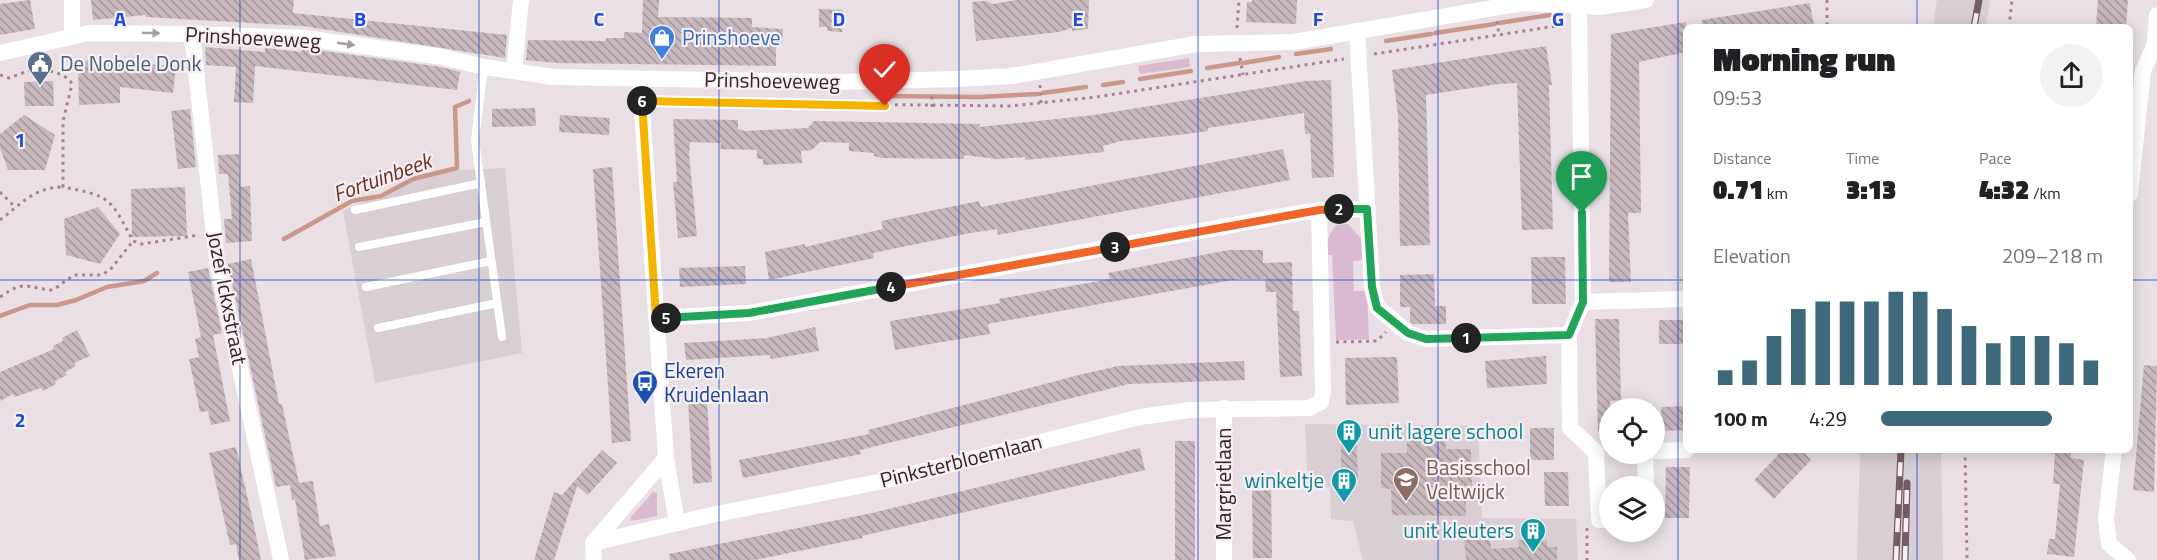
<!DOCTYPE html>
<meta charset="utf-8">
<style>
body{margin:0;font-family:"Titillium Web",sans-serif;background:#f2f2f2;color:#202124;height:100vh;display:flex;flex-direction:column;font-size:22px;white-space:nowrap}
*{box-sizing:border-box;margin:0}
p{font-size:20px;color:#757577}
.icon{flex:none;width:33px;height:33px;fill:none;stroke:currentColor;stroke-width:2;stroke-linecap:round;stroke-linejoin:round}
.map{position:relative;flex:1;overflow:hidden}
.sheet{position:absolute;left:1683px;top:24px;width:450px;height:429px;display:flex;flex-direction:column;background:#fff;border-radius:9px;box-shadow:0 3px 15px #0003}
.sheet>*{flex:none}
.controls{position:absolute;left:1599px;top:398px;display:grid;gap:12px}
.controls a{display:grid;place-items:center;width:66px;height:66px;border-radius:50%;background:#fff;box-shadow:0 3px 15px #0003;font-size:30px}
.pin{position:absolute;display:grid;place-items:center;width:51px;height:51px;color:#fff;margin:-62px -26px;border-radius:50% 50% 50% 0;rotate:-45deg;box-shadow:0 0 6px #0007}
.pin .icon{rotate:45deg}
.km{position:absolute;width:30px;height:30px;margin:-15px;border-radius:50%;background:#222;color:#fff;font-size:16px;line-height:30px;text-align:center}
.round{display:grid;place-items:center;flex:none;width:63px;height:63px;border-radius:32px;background:#f2f2f2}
.overview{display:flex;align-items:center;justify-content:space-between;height:102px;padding:0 30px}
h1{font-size:33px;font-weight:800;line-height:45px}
.stats{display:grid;grid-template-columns:repeat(3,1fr);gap:9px;height:102px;padding:6px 30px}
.stats div{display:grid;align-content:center}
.stats b{font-size:26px;font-weight:800}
.stats small{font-size:16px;font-weight:400}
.stats p{font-size:16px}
.chart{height:168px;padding:12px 30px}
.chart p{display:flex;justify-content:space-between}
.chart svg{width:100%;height:108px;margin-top:6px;stroke:#3d697b;stroke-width:6}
ul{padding:0 30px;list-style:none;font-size:20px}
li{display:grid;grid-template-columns:96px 72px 1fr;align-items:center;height:45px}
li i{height:15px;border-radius:8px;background:#3d697b}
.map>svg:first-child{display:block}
.built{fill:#d9ced3}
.grass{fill:#d9bad0}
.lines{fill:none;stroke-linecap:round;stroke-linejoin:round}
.stream{stroke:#cb978b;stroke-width:4.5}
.building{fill:url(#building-back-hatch)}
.path{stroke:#aa828e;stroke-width:3;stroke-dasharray:3 4.5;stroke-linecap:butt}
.lane{stroke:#fff;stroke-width:8}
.street{stroke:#fff;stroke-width:16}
.rail-casing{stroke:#745c62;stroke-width:7}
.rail{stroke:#f6eff3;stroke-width:4.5;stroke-dasharray:14;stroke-linecap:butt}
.oneway{fill:#a59c9e}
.split-1-casing{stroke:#fff;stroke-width:12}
.split-2-casing{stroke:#fff;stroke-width:12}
.split-3-casing{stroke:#fff;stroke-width:12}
.split-4-casing{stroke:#fff;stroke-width:12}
.split-5-casing{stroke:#fff;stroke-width:12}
.split-6-casing{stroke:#fff;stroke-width:12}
.split-7-casing{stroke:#fff;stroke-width:12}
.split-1{stroke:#22a559;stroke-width:8}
.split-2{stroke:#22a559;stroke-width:8}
.split-3{stroke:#f0652b;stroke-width:8}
.split-4{stroke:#f0652b;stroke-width:8}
.split-5{stroke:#22a559;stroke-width:8}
.split-6{stroke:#f5b400;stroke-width:8}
.split-7{stroke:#f5b400;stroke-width:8}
.grid{fill:none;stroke:#1d4ed8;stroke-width:1.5;stroke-opacity:0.55}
.labels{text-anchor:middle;stroke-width:4.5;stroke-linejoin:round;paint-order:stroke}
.street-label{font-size:21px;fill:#382227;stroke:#f6eff3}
.shop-label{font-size:21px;fill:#366cbe;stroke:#f6eff3;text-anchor:start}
.service-label{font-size:21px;fill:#4e5e75;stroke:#f6eff3;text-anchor:start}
.transit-label{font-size:21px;fill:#164399;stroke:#f6eff3;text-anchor:start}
.culture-label{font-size:21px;fill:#0d838f;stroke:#f6eff3;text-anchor:end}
.education-label{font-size:21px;fill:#785e54;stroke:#f6eff3;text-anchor:start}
.water-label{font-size:22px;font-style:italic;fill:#6e3021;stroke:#f6eff3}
.grid-label{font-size:20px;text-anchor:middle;font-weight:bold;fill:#1d4ed8;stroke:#f6eff3;stroke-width:4.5;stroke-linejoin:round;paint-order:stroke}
</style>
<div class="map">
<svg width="2157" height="560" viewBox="0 0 2157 560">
<defs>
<pattern id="building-back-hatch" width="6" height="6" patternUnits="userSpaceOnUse" patternTransform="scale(1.5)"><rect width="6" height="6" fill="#c7b8be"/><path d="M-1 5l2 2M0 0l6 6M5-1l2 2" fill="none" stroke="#a3959a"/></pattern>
</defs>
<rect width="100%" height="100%" fill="#e9dfe4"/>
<g class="built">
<polygon points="1937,0 1990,0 1986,27 1933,27"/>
<polygon points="505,168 522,353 375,383 343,211 428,175 462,170"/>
<polygon points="1305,424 1478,426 1482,518 1576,519 1578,560 1363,560 1353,521 1331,519 1330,487 1308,486"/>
<polygon points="1860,450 1941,450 1943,560 1857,560"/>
</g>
<g class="grass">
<polygon points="1189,58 1190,67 1140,74 1138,66"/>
<path d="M 1348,224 L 1363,241 L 1365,260 L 1353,261 L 1354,291 L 1367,291 L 1369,339 L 1336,340 L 1332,255 L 1325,255 C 1326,244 1329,233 1336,225 Z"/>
<polygon points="653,492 657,493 657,516 631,521 631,517"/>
</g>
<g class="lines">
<g class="stream">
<polyline points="1499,23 1550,15"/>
<polyline points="1435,33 1495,24"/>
<polyline points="1386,41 1431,34"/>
<polyline points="1296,54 1331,49"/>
<polyline points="1243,63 1279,57"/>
<polyline points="1207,68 1239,63"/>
<polyline points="1140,79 1191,71"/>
<polyline points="1103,85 1123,82"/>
<polyline points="1043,93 1086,87"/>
<polyline points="886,96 979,97 1038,94"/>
<polyline points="284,239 352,201 381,196 413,179 457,168 455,107 469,101"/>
<polyline points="0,316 30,305 57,305 76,300 107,287 144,281 157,273"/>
</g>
</g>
<g class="building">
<polygon points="30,0 35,29 0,35 0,4"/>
<polygon points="91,0 294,0 293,13 507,35 505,58 303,26 146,17 146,15 93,20"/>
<polygon points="643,0 659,0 658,17 752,18 752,27 783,29 782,44 776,44 776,66 556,63 526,60 528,40 606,41 606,38 624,38 624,32 642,33"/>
<polygon points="1016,0 1089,0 1088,29 1072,31 1072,28 1059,32 976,41 972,2 986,1 993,4"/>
<polygon points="1252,0 1297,0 1296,24 1246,22 1247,2 1252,2"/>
<polygon points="2098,0 2128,0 2126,27 2096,27"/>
<polygon points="1810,3 1814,27 1702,27 1702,20"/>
<polygon points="819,9 843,10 842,32 827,31 827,27 819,27"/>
<polygon points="1686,22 1686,52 1639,62 1641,213 1628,213 1631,282 1609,282 1611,34"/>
<polygon points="1546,46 1552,85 1549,85 1553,229 1522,230 1517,83 1498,84 1426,95 1430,245 1400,246 1398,115 1392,70"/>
<polygon points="205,47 265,52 265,48 301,52 303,48 441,67 460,72 457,90 255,66 253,103 234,102 236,67 206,65"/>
<polygon points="116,60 176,67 173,93 120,87 120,103 79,105 78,61"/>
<polygon points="1331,80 1334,177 1312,178 1310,134 1305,134 1304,113 1208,128 1208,131 1187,134 1121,141 1103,146 1104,152 1025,160 1025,157 997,159 964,155 964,159 882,158 874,156 874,153 849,151 849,143 820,142 812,150 801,151 802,163 763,165 763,159 757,159 757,150 720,149 721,143 690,142 689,154 697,236 678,238 673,182 677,182 673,119 738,120 738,129 745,131 808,128 814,121 980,124 979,127 1094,115 1306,81"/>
<polygon points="53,81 54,106 25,106 24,82"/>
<polygon points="535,108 536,126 492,127 492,109"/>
<polygon points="190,109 196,167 178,169 171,111"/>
<polygon points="24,115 55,135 45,170 8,170 0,148 0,134"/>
<polygon points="560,115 610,118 609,135 559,132"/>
<polygon points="1283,149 1290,180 998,235 997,229 970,233 873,253 874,258 769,280 765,252 805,244 805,247 883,229 881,221 979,201 981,207"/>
<polygon points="239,154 240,187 250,186 252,241 226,243 224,219 232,219 228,174 219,174 218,155"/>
<polygon points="612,167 631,441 612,443 593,169"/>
<polygon points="185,187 187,236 132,237 131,189"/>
<polygon points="98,207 120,234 100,264 66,255 64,219"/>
<polygon points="1229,250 1263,250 1263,263 1292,262 1293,311 1299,311 1302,376 1280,377 1276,292 1266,292 1265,279 1238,279 988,324 990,334 895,350 890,321 1000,303 999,299 1110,279 1108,273"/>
<polygon points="1531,257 1565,257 1566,304 1532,304"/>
<polygon points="251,259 279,404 282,404 299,483 313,481 320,526 329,524 336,556 305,560 295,499 292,500 290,485 276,487 228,264"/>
<polygon points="745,266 746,284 680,287 679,268"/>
<polygon points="208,268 222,333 213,335 230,421 211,425 208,411 200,412 189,359 199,357 195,339 201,337 188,272"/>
<polygon points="1434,274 1435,306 1446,306 1446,324 1413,324 1410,321 1410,307 1400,307 1400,275"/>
<polygon points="1595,319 1619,319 1621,400 1610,401 1610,432 1598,432"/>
<rect x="1659" y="320" width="27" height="24"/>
<polygon points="815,327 819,351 771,359 770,355 686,360 684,343 767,338"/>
<polygon points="77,330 90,356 74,363 76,366 65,372 67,375 55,381 56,384 43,391 41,388 15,397 13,394 0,401 0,372 54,349 53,346 63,341 62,338"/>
<polygon points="1546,356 1547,384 1487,388 1485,361"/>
<polygon points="1389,357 1397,357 1399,403 1346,405 1345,358"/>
<polygon points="1244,361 1245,380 1129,384 860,450 861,454 743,478 739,460 869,434 868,430 1083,374 1118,366"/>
<polygon points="2144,365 2157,366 2154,492 2133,490"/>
<polygon points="707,400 712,482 693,484 688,401"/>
<polygon points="1686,406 1686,430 1662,431 1661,407"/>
<rect x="1530" y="428" width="24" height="32"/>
<polygon points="1341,432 1356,432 1358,480 1341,479"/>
<polygon points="1407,438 1445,438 1446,449 1471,449 1472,487 1466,486 1466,516 1392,515 1391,489 1381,488 1381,453 1407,453"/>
<rect x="1175" y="441" width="20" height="119"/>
<polygon points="236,447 254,526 261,560 239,560 236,544 230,545 209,453"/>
<polygon points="1140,448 1145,470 862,536 863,538 755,560 670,560 669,554 872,513"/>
<polygon points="602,450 617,463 588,495 577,486 554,560 534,560 554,492 562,495"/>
<polygon points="1783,450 1801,450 1811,460 1774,499 1754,480"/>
<polygon points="2055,450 2071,450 2071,458 2084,460 2074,557 2047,554 2049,539 2055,539 2060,484 2053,484"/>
<polygon points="1666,467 1690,467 1689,518 1665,518"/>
<polygon points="1544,472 1568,472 1569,506 1545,506"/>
<polygon points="1271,490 1272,558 1253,558 1252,491"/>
<polygon points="1482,529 1483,538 1490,538 1491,549 1519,547 1518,540 1547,540 1547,547 1557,547 1557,560 1466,560 1463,530"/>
</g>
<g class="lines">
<g class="path">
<polyline points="1827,0 1827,27"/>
<polyline points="1497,21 1499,35"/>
<polyline points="2009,27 2012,0"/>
<polyline points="1237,28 1239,0"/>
<polyline points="1374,54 1563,25"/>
<polyline points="1240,58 1243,75"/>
<path d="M 36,60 L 36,68 C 48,71 65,72 72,84 L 63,121 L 63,187 C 111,196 110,198 133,241 L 142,244 L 199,235"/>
<polyline points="0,75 9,78 36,68"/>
<polyline points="1040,85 1041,104"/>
<polyline points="655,102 1011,106 1096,97 1344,59"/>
<polyline points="932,107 932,94"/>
<polyline points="0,192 14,206"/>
<path d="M 0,220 C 20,205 34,187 63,187"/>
<path d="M 0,297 C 26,279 25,288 53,290 L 74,275 L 101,275 L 110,270 L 133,241"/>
<polyline points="1336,342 1377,341 1386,332"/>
<polyline points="1965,450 1967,560"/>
<polyline points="1587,528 1587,560"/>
</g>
<g class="lane">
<polyline points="484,67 475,140 502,337"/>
<polyline points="355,210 481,183"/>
<polyline points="359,247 486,222"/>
<polyline points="366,287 491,261"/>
<polyline points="378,328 497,303"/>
</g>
<g class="street">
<polyline points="1579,6 1583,302 1569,335 1570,428 1596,452 1599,520 1610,519"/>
<polyline points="1357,31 1372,287 1377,307 1408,333 1426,339 1569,335"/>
<polyline points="192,34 217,261 281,560"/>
<polyline points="72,36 72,0"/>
<polyline points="0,53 89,33 192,34 304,38 443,57 484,67 554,77 834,82 958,79 1012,76 1196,44 1294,42 1522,3 1600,7 1646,0"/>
<polyline points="514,71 521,0"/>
<polyline points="640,79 666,458 677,523"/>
<polyline points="2130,194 2143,71 2155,44 2157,15"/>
<polyline points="1583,302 1686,299"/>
<polyline points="656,318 749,313 1304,212 1367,209"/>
<polyline points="2114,450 2106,519 2109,544 2128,560"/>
<polyline points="1654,451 1686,450"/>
<polyline points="1645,453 1646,486"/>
<polyline points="593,543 707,516 883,481 1140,417 1190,410 1309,408 1321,402 1323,392 1319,210"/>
<polyline points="594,560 593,543 666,458"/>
<polyline points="1224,560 1224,408"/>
</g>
<defs>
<g id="rail">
<polyline points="1974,27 1979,0"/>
<polyline points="1896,560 1901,450"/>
<polyline points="1905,560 1907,483"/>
</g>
</defs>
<use href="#rail" class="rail-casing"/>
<use href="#rail" class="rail"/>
</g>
<defs><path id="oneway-solid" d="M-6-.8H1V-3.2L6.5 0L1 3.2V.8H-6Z" transform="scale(1.5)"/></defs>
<g class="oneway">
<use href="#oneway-solid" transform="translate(151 33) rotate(1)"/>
<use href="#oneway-solid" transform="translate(346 44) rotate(8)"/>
</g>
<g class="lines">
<defs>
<polyline id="split-1" points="1466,338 1569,335 1583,302 1582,213"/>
<polyline id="split-2" points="1339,209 1367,209 1372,287 1377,308 1408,333 1426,339 1466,338"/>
<polyline id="split-3" points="1115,247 1319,210 1339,209"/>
<polyline id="split-4" points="891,287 1115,247"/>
<polyline id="split-5" points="666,318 749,313 891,287"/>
<polyline id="split-6" points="642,101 656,318 666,318"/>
<polyline id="split-7" points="642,101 885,106"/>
</defs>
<use href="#split-1" class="split-1-casing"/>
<use href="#split-2" class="split-2-casing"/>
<use href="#split-3" class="split-3-casing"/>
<use href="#split-4" class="split-4-casing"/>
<use href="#split-5" class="split-5-casing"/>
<use href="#split-6" class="split-6-casing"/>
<use href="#split-7" class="split-7-casing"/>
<use href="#split-1" class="split-1"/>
<use href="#split-2" class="split-2"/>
<use href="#split-3" class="split-3"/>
<use href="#split-4" class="split-4"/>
<use href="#split-5" class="split-5"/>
<use href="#split-6" class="split-6"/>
<use href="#split-7" class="split-7"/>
</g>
<path class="grid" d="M 240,0 L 240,560M 479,0 L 479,560M 719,0 L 719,560M 959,0 L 959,560M 1198,0 L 1198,560M 1438,0 L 1438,560M 1678,0 L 1678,560M 1917,0 L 1917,27M 0,280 L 1686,280M 2130,280 L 2157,280M 1917,450 L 1917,560"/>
<defs>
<symbol id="shop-pin" viewBox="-11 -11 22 30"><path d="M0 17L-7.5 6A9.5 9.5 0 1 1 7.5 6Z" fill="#3f7fe0" stroke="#f6eff3"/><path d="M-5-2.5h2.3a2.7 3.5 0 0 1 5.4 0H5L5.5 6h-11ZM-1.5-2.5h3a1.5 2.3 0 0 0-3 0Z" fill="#fff"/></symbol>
<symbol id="civic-pin" viewBox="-11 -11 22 30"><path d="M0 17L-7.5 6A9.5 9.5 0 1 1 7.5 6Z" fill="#5c6f8a" stroke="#f6eff3"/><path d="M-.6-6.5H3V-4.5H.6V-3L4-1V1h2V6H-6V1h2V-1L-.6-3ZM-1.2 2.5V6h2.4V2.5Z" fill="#fff"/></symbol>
<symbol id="bus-pin" viewBox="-11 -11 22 30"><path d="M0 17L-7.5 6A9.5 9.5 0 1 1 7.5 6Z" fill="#1a4fb4" stroke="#f6eff3"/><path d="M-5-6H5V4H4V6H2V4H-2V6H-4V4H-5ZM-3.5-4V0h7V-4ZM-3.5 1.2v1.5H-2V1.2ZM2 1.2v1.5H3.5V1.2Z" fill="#fff"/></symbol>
<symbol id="building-pin" viewBox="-11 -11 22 30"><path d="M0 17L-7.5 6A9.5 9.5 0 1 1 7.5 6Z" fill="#0f9aa8" stroke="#f6eff3"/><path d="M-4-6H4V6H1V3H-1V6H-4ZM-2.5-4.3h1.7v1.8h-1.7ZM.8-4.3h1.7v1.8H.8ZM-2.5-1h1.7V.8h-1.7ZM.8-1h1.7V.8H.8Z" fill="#fff"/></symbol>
<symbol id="school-pin" viewBox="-11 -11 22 30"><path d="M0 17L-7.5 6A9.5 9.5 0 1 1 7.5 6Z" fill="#8d6e63" stroke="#f6eff3"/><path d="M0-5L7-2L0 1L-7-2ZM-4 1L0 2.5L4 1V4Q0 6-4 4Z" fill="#fff"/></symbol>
</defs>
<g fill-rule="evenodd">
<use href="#shop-pin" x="647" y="23" width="30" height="40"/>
<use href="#civic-pin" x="25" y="49" width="30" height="40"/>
<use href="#bus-pin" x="630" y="368" width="30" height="40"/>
<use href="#building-pin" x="1334" y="417" width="30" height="40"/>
<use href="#school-pin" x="1391" y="465" width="30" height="40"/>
<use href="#building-pin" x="1329" y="466" width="30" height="40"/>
<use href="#building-pin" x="1518" y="516" width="30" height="40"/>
</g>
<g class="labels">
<g class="street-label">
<text transform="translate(253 38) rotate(3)" y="7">Prinshoeveweg</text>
<text transform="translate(772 81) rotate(1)" y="7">Prinshoeveweg</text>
<text transform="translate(227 298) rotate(79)" y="7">Jozef Ickxstraat</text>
<text transform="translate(961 461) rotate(-14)" y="7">Pinksterbloemlaan</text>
<text transform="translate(1224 484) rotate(-90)" y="7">Margrietlaan</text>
</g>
<g class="shop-label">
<text x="682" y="45">Prinshoeve</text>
</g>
<g class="service-label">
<text x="60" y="71">De Nobele Donk</text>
</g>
<g class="transit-label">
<text x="664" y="378">Ekeren<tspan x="664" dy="24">Kruidenlaan</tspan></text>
</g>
<g class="culture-label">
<text x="1368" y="439" text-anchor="start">unit lagere school</text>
<text x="1324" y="488">winkeltje</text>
<text x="1514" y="538">unit kleuters</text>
</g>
<g class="education-label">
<text x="1426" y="475">Basisschool<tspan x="1426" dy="24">Veltwijck</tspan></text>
</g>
<g class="water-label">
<text transform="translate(382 177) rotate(-20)" y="8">Fortuinbeek</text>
</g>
</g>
<g class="grid-label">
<text x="120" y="26">A</text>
<text x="360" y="26">B</text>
<text x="599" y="26">C</text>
<text x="839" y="26">D</text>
<text x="1078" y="26">E</text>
<text x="1318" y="26">F</text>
<text x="1558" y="26">G</text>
<text x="20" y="147">1</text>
<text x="20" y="427">2</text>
</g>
</svg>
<div class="controls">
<a><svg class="icon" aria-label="locate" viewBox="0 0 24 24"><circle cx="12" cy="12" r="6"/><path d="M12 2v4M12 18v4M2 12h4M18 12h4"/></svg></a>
<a><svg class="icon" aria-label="layers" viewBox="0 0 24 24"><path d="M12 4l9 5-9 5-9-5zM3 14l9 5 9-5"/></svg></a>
</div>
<div class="pin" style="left:1582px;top:213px;background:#1e9e55"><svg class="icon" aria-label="arrive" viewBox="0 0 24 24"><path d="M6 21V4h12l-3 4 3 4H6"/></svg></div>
<div class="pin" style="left:885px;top:106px;background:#d93025"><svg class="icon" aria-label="check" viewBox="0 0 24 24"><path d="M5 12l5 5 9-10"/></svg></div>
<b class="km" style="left:1466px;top:338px">1</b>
<b class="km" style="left:1339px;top:209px">2</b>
<b class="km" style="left:1115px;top:247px">3</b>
<b class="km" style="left:891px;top:287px">4</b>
<b class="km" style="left:666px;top:318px">5</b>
<b class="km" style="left:642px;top:101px">6</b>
<section class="sheet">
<div class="overview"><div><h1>Morning run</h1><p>09:53</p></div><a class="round"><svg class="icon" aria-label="share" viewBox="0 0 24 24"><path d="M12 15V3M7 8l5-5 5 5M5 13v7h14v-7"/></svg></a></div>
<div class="stats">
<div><p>Distance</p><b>0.71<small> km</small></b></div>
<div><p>Time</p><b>3:13</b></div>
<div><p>Pace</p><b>4:32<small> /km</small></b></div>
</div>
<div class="chart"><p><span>Elevation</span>209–218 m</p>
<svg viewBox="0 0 160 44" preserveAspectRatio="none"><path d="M5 44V38M15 44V34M25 44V24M35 44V13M45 44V10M55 44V10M65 44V10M75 44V6M85 44V6M95 44V13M105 44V20M115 44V27M125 44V24M135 44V24M145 44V27M155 44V34"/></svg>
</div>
<ul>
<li><b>100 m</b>4:29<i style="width:77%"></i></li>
</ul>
</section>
</div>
